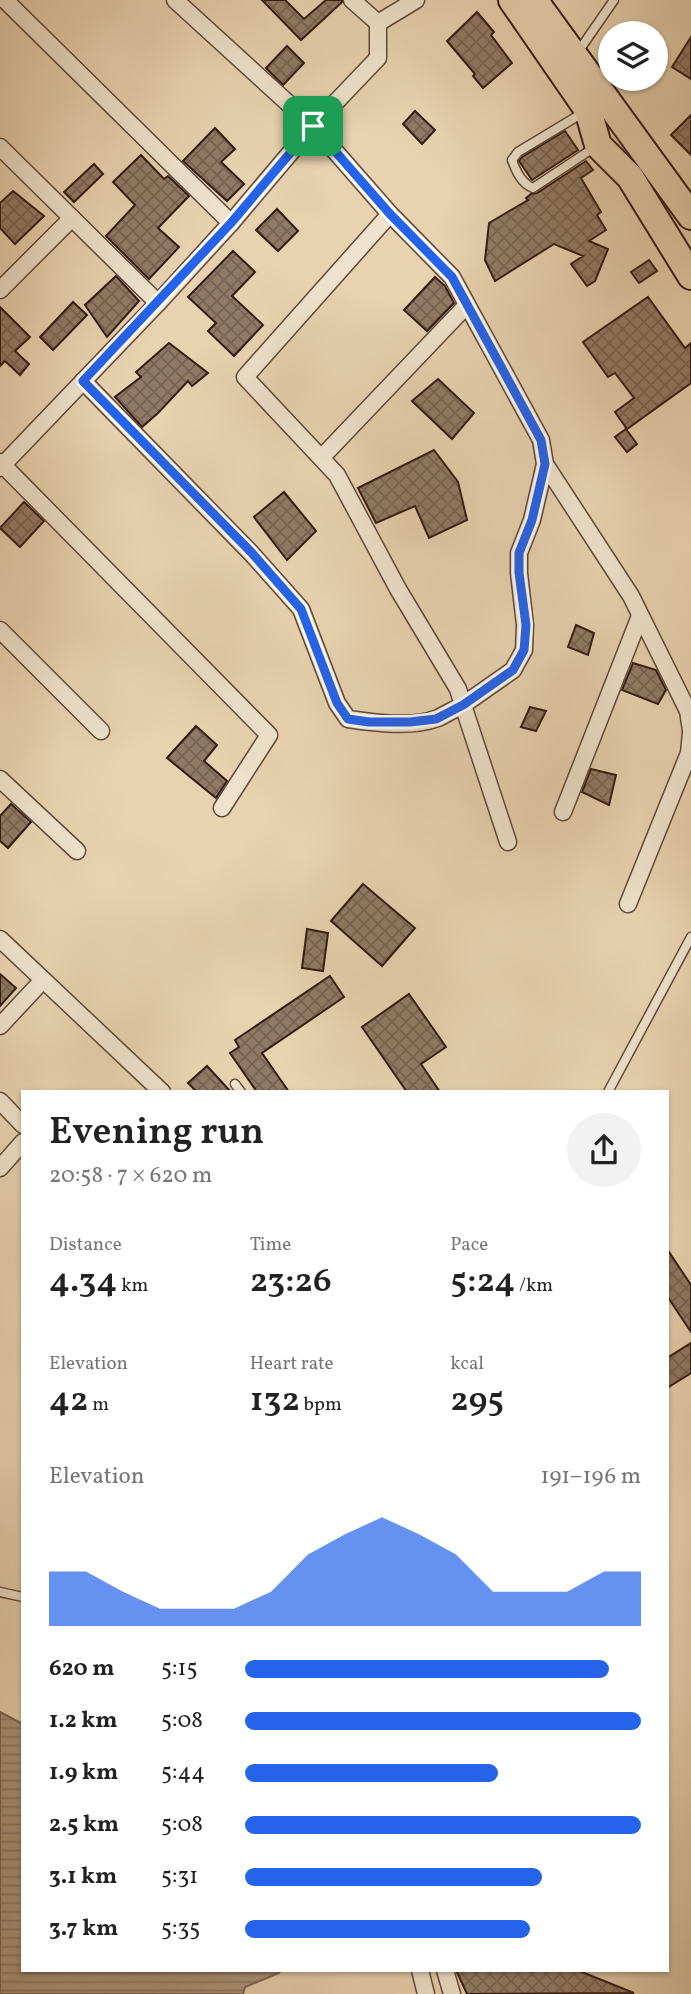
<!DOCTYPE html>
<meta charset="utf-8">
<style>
body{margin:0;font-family:Vollkorn,serif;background:#f2f2f2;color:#222;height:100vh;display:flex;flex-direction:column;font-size:26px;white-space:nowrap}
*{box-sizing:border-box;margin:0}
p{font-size:23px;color:#767676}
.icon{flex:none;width:38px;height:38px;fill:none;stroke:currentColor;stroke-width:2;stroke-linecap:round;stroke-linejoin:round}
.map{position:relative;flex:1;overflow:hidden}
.details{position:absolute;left:21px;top:1090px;width:648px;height:882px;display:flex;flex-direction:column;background:#fff;border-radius:0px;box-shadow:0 2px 5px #0004}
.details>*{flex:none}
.controls{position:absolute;left:598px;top:21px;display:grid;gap:14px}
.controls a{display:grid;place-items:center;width:70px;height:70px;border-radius:50%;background:#fff;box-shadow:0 2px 5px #0004;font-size:35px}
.pin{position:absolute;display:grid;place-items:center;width:60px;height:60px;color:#fff;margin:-30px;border-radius:14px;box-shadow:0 4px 10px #0006}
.round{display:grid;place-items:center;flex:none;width:74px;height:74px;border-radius:37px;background:#f2f2f2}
.head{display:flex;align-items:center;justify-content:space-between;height:119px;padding:0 28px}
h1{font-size:38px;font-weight:600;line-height:52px}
.metrics{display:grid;grid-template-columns:repeat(3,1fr);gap:10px;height:119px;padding:7px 28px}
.metrics div{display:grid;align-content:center}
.metrics b{font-size:35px;font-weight:600}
.metrics small{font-size:19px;font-weight:400}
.metrics p{font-size:19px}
.chart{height:196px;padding:14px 28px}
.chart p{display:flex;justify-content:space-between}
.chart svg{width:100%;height:126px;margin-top:7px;fill:#2563eb;opacity:.7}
ul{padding:0 28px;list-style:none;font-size:23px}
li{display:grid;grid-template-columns:112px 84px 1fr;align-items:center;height:52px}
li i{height:18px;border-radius:9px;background:#2563eb}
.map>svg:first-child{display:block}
.water{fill:url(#water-rules);stroke:#7a6450;stroke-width:2}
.building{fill:url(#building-cross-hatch);stroke:#331b12;stroke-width:2}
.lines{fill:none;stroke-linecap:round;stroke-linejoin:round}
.service-casing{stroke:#60493a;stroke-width:11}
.minor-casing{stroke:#60493a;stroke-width:19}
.trunk-casing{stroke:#331b12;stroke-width:30}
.service{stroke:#f0e2cc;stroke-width:8}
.minor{stroke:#f0e2cc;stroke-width:16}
.trunk{stroke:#e8d2b0;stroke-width:26}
.route-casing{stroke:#fff;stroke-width:14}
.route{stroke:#2563eb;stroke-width:9}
</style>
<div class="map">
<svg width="691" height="1994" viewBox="0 0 691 1994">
<defs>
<pattern id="water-rules" width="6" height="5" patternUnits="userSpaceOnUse" patternTransform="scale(1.75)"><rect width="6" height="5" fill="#aa947a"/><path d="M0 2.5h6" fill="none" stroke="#8b7863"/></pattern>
<pattern id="building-cross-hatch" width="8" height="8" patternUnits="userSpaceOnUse" patternTransform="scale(1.75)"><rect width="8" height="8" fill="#917a64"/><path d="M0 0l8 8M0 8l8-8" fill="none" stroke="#776351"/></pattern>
</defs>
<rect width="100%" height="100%" fill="#e8d2b0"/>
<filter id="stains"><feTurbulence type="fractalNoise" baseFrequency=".00286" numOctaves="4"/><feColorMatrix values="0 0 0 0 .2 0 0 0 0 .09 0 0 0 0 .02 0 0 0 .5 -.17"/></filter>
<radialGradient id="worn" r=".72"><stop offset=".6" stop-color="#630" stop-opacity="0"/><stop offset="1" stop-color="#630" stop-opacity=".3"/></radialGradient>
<polygon class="water" points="0,1712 23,1724 23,1970 281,1971 279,1973 245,1987 243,1994 0,1994"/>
<g class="building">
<polygon points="262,0 285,0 304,19 326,0 342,0 342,2 301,40"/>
<polygon points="477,12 494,32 491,35 512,63 483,88 473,76 475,74 447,41"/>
<polygon points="691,37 691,79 672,67"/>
<polygon points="287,46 304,63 283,85 266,68"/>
<polygon points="415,111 435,130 422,144 403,124"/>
<polygon points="691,115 691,155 671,135"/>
<polygon points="215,128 235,149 221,162 244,184 227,201 183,161"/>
<polygon points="565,131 578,150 532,180 519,161 522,157"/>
<polygon points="141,155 164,179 168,176 189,196 158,228 179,247 149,279 106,236 135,205 113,182"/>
<polygon points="586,161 593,170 581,178 601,212 597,215 606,230 589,241 608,249 595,281 587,286 571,264 583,256 554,244 495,281 485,260 489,223 528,200 526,198 531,194 537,193"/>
<polygon points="94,164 103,174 74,202 64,192"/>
<polygon points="13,191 44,216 15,244 0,228 0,203"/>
<polygon points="277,209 298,231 278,251 256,230"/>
<polygon points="233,251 255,272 232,296 263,325 234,356 208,331 216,323 188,297"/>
<polygon points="649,260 657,271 639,283 631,272"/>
<polygon points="116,276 139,301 107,337 85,305"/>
<polygon points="435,277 445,286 454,303 427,331 404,310"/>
<polygon points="648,297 685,348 691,343 691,383 627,429 615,412 634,398 615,373 608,377 583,342"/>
<polygon points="73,302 87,315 53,350 40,337"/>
<polygon points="0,307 30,337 15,351 29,364 20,375 5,361 0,366"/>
<polygon points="169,343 208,373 192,386 188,381 158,413 142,427 115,397 141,377 136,372"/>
<polygon points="438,379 474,413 452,439 412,401"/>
<polygon points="626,429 637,444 627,452 615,437"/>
<polygon points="434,450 458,482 467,520 429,538 415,506 376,523 358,488"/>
<polygon points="284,492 316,531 287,560 254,517"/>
<polygon points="24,502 44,521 20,547 0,528"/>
<polygon points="576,625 594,633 588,655 568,647"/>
<polygon points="633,663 656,670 666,690 658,704 622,690"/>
<polygon points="530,707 546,711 536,731 521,727"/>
<polygon points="196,726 217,745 204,761 227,781 216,798 167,758"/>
<polygon points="591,769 616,775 609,805 582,792"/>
<polygon points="11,804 31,822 8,848 0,841 0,816"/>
<polygon points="363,884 415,928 382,966 331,921"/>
<polygon points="307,929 328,933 323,971 302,968"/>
<polygon points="0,974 16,988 0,1006"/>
<polygon points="330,976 344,997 262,1053 289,1092 257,1092 230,1053 239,1047 235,1040"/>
<polygon points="409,994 446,1047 421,1064 440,1092 407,1092 362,1027"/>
<polygon points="207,1066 231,1092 197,1092 188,1083"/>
<polygon points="667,1249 691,1285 691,1332 667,1296"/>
<polygon points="691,1343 691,1373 667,1388 667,1358"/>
<polygon points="456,1970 577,1970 634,1993 467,1994"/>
</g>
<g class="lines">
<defs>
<g id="service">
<polyline points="578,52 614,0"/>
<path d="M 586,111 L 518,152 L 512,160 C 516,171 521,183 533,188 L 595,147"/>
<polyline points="235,1084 241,1092"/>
<polyline points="608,1092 691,937"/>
<polyline points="0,1592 23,1597"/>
</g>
<g id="minor">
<polyline points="5,0 231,223"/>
<polyline points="175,0 313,126 390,214 452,277 541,440 545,464 631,596 688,711 691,730"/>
<polyline points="352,0 378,23"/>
<polyline points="0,147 158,303"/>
<polyline points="390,214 245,377 337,475 398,589 458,689 463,705 513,670 524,650 525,625 519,573 519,553 532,520 545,464"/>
<polyline points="0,290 72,218"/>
<path d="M 83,381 L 251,553 L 301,609 L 337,703 L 348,719 C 375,723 412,728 438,718 C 446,714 455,709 463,705 L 508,842"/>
<polyline points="322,457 467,305"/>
<polyline points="0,462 269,735 222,808"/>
<polyline points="0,468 158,303 231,223 313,126 378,58 378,23 416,0"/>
<polyline points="0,630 101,731"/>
<polyline points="0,779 77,851"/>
<polyline points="563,812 640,616"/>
<polyline points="628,904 689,753 691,733"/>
<polyline points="0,939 162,1092"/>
<polyline points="0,1026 43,980"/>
<polyline points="0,1101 23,1125"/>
<polyline points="0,1168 23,1142"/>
<polyline points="420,1970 426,1994"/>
<polyline points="445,1970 452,1994"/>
</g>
<g id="trunk">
<polyline points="512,0 588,110 598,145 630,177 691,276"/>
<polyline points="534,0 691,216"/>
</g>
</defs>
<use href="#service" class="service-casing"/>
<use href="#minor" class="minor-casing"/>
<use href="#trunk" class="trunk-casing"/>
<use href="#service" class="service"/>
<use href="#minor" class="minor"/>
<use href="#trunk" class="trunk"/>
</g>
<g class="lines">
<defs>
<polygon id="route" points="313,126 390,214 452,277 541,440 545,464 532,520 519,553 519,573 526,625 524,650 513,670 463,705 436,719 410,722 369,722 348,719 337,703 301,609 251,552 83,381 231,223"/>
</defs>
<use href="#route" class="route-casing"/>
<use href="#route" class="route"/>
</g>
<rect width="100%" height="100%" filter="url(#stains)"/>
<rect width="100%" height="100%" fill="url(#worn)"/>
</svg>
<div class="controls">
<a><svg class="icon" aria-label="layers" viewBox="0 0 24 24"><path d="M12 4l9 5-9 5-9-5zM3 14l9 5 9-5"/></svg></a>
</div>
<div class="pin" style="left:313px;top:126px;background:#1e9e55"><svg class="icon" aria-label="arrive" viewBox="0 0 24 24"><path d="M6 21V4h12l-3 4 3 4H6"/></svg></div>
<section class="details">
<div class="head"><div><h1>Evening run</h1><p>20:58 · 7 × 620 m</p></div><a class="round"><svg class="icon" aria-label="share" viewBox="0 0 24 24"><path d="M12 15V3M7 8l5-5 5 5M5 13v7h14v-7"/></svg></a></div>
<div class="metrics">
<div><p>Distance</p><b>4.34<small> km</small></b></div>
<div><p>Time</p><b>23:26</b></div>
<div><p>Pace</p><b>5:24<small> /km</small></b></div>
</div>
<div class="metrics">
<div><p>Elevation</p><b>42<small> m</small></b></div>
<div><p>Heart rate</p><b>132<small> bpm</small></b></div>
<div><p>kcal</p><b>295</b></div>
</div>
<div class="chart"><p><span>Elevation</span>191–196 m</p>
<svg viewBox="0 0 160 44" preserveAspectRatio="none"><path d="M0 44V25L10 25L20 32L30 38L40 38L50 38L60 32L70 19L80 12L90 6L100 12L110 19L120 32L130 32L140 32L150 25L160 25V44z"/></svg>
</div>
<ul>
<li><b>620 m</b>5:15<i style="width:92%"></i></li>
<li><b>1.2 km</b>5:08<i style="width:100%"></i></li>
<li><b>1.9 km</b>5:44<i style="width:64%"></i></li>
<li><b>2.5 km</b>5:08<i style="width:100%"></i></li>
<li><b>3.1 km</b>5:31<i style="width:75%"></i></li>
<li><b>3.7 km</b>5:35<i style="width:72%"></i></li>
</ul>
</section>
</div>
